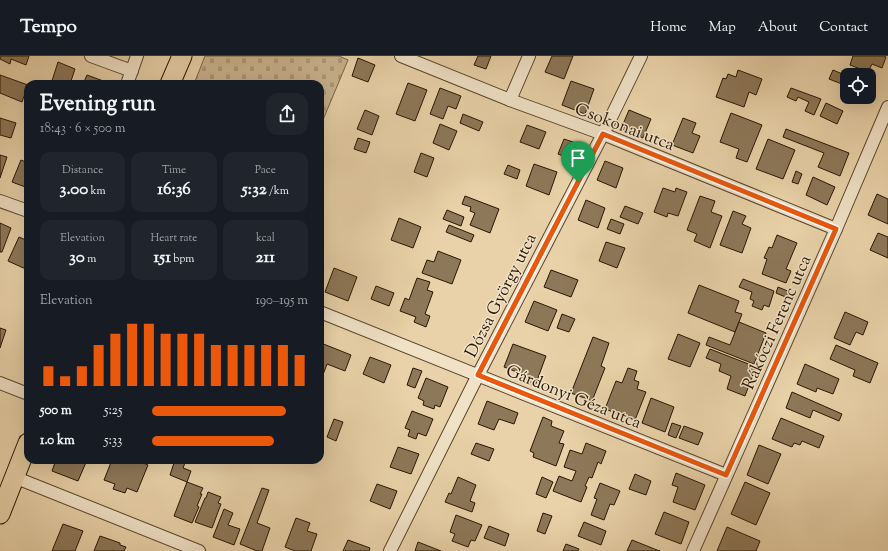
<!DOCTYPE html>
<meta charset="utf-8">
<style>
body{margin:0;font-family:"Sorts Mill Goudy",serif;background:#20242c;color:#f1f3f6;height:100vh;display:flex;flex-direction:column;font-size:15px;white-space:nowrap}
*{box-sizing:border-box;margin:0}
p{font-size:13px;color:#9ea1a6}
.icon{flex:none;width:22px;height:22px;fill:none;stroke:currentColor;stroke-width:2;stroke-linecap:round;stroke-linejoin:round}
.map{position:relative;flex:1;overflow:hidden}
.details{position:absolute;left:24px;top:24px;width:300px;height:384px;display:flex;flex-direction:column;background:#171b24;border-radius:12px;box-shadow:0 4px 16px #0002}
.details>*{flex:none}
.fabs{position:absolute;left:840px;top:12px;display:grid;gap:8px}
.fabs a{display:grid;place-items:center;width:36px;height:36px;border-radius:8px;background:#171b24;box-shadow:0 4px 16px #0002;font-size:20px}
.pin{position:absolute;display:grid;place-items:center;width:34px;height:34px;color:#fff;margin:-41px -17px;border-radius:50% 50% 50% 0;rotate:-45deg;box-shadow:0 0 4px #0007}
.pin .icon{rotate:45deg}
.round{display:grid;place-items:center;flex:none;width:42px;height:42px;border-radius:12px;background:#20242c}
.headline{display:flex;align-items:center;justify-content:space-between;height:68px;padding:0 16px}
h1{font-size:22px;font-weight:700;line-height:30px}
.metrics{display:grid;grid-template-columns:repeat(3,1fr);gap:6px;height:68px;padding:4px 16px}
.metrics div{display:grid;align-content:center;border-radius:10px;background:#20242c;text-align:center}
.metrics b{font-size:17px;font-weight:700}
.metrics small{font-size:11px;font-weight:400}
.metrics p{font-size:11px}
.chart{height:112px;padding:8px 16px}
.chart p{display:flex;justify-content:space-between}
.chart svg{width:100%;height:72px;margin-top:4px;stroke:#ea580c;stroke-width:6}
ul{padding:0 16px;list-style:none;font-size:13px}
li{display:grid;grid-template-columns:64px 48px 1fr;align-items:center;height:30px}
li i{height:10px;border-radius:5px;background:#ea580c}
header{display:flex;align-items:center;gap:24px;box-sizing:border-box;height:56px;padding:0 20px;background:#171b24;border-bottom:1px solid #363941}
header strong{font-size:19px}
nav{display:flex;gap:22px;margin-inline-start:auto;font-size:14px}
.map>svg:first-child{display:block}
.cemetery{fill:url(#cemetery-stones);stroke:#786448}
.building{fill:#8d7859;stroke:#291603}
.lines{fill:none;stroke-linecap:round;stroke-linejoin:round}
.minor-casing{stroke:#59452c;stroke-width:14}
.primary-casing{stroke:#291603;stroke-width:21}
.minor{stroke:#f1e2c7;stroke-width:12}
.primary{stroke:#e9d2a9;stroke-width:19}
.route-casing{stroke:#fff;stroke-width:8}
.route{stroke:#ea580c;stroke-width:5}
.labels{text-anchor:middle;stroke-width:3;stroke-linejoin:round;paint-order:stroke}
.street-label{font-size:17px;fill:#291603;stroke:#f1e2c7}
</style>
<header>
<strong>Tempo</strong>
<nav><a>Home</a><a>Map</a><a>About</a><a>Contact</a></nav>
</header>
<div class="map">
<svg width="888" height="495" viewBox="0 0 888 495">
<defs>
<pattern id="cemetery-stones" width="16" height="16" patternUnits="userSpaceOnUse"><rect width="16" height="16" fill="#c8b28d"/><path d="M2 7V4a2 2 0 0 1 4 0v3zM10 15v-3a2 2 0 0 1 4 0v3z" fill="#ac9878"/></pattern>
</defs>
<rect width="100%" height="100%" fill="#e9d2a9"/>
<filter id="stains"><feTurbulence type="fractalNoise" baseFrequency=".005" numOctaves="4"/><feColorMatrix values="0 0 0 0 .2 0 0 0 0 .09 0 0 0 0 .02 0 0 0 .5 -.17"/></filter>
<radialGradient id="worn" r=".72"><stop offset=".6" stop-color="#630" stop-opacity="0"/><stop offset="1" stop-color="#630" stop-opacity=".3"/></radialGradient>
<polygon class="cemetery" points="205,0 339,0 348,4 320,71 320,28 194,28"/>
<g class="building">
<polygon points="1,0 29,0 26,9 11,3 10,8 0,3"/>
<polygon points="478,0 491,0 486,13 474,9"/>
<polygon points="552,0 573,0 564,23 545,16"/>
<polygon points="853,0 884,0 886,1 882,12 872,8 868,16 850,9"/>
<polygon points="358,2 375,9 368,26 352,20"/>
<polygon points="58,6 75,13 70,28 51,28"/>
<polygon points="738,14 762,23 756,39 749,36 744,51 716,41 723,22 726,23 728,18 736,21"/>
<polygon points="833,14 847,20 847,30 829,23"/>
<polygon points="0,19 28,29 22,46 0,37"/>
<polygon points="87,19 106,26 105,28 83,28"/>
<polygon points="571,25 594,33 585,58 562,49"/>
<polygon points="408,27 427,34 415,65 396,58"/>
<polygon points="869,28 875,30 868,47 853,41 869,41"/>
<polygon points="440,32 461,40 456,53 448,50 443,63 430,58"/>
<polygon points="791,32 821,43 814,59 805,55 809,46 798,41 796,45 787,41"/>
<polygon points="826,47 843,55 837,68 820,60"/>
<polygon points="365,54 379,60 372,79 357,73"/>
<polygon points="629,54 651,63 643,82 621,73"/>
<polygon points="731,57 762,69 747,106 736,102 739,93 720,86"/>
<polygon points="463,58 483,66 479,75 460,67"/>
<polygon points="0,62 16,67 11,82 0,79"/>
<polygon points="683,62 696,67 692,77 700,80 693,97 672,89"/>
<polygon points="440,68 457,75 449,94 433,87"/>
<polygon points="527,69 546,76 539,93 520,86"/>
<polygon points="786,73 849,97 840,120 818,111 824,97 783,81"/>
<polygon points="358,82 370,86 366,97 354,93"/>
<polygon points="564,83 579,88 573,104 558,98"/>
<polygon points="768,83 795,94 783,123 756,113"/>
<polygon points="421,97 434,102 427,121 414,116"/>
<polygon points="0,99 7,101 0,122"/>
<polygon points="21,104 28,107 28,132 12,126"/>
<polygon points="605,105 623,112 616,132 597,124"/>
<polygon points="534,108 557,116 549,139 526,130"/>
<polygon points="508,109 520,114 517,123 504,118"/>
<polygon points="796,115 802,118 798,128 792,126"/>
<polygon points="813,121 835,131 827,149 806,139"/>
<polygon points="663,132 675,136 676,132 687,136 678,160 668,157 667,161 654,156"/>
<polygon points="877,138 888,143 888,168 868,159"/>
<polygon points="465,140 499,153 490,177 470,169 475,157 470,155 471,151 462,148"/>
<polygon points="700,140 715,145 711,156 722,160 710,192 694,185 697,178 687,174"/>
<polygon points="586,144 605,152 598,172 578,164"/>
<polygon points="625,150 643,157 638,168 620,161"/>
<polygon points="447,154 464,161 461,170 443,163"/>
<polygon points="733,155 746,160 742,168 751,172 742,197 720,189"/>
<polygon points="399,162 421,171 413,192 391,184"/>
<polygon points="611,163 624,168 620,178 607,173"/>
<polygon points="0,167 11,172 2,196 0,196"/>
<polygon points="449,169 474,179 471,186 446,176"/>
<polygon points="878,177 888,181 888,202 870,194"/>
<polygon points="777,179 797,187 786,213 791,215 786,227 762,218 767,203 764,202 769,191 772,192"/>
<polygon points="19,181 28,185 28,214 8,205"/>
<polygon points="606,186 625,192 617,212 599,205"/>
<polygon points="438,195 461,204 452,228 422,217 427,204 434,206"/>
<polygon points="334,212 357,221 348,245 325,236"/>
<polygon points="551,214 578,224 571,241 544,231"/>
<polygon points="417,222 430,226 427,234 433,236 425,258 430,260 426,271 414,266 416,261 400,255 405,242 409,244"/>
<polygon points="743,223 774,235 769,251 764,249 762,254 752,250 754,245 750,243 752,236 739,231"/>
<polygon points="699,229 739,245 735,256 742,258 735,276 688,257"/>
<polygon points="376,230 394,237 389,250 371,243"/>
<polygon points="778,231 790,236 788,242 776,237"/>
<polygon points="534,245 557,254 548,275 525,266"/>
<polygon points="845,256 868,266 863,279 856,276 850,289 834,282"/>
<polygon points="562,258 575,263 569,276 557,272"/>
<polygon points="739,266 766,277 754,308 706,289 709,281 730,289"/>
<polygon points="0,272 6,274 0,292"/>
<polygon points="678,278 700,287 690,311 668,303"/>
<polygon points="593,281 609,287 601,310 605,312 592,345 571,337"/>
<polygon points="321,287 351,299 345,315 327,308 321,324 320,324"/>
<polygon points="513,288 546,300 535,330 519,325 522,318 504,311"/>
<polygon points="836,289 878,307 870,327 853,320 855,314 830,303"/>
<polygon points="710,293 756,311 745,340 727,333 731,320 719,315 721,308 706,302"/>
<polygon points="370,301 391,309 384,327 363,318"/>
<polygon points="805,308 839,323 833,338 817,332 816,336 797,328"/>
<polygon points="413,312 422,315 415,332 407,329"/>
<polygon points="628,312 637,315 634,324 639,326 637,333 646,336 635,364 605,353 616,325 622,327"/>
<polygon points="426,322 448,331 440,351 435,349 434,353 423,349 424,345 418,342"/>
<polygon points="792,336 842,358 839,365 813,354 810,362 786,352"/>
<polygon points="651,342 674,351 665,376 642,367"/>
<polygon points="487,345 518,357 514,368 499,363 494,374 478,368"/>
<polygon points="412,355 433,363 426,380 418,377 416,383 408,380 410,374 405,372"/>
<polygon points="543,361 552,365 551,370 564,375 559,387 564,388 556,410 533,401 534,397 530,395"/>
<polygon points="781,362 824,380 819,392 802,385 800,389 794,387 792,391 772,383"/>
<polygon points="334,363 343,366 336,385 327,381"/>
<polygon points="672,367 681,370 676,382 668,379"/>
<polygon points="684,370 703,377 698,389 679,382"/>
<polygon points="476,387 494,393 489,405 471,398"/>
<polygon points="586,387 606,395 601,408 598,406 592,422 589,421 585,430 587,431 581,446 553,435 559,420 572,425 576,415 564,411 570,394 582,398"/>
<polygon points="759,389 781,398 768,428 747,419"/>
<polygon points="398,391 419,398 411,418 390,411"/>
<polygon points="56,404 87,404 78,425 52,415"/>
<polygon points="112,404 136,404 148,409 137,436 127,432 125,437 113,433 115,428 104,424"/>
<polygon points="175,404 186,404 183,412 191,415 187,426 170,419"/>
<polygon points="676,417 705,429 695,454 673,446 678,431 672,429"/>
<polygon points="635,418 651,425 646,439 629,433"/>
<polygon points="458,421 476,429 470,445 475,447 472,456 445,446 449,437 451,438"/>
<polygon points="542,421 553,426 546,442 536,438"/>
<polygon points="187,426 203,432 200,438 202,438 197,450 199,451 192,467 174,460"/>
<polygon points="745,426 770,437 756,469 731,458"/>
<polygon points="600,427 620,435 614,449 610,448 604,464 591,459 597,443 594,442"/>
<polygon points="377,428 397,435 390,453 370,445"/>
<polygon points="262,432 269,434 257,467 270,472 262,495 257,495 240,488"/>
<polygon points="208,436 221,441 218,447 221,448 212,472 195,466 205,442 206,442"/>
<polygon points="224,453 233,457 228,469 240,473 234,489 213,481"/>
<polygon points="664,456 689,466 681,488 655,478"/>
<polygon points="543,457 552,460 545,478 537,475"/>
<polygon points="456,459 482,469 475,485 471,484 468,491 452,485 455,478 450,476"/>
<polygon points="296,462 310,467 307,475 317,478 311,495 295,495 285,491"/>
<polygon points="584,466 606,475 601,489 578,480"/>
<polygon points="63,468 83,475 75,495 52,495"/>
<polygon points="489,470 509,478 505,490 484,482"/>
<polygon points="727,471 760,485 756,495 717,495"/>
<polygon points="100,480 120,487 120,489 126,491 124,495 94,495"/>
<polygon points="348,484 370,492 369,495 343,495"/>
<polygon points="632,484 657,494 660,495 627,495"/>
<polygon points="418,486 441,495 415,495"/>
<polygon points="566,488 579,493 578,495 563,495"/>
</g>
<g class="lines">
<defs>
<g id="minor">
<polyline points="91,0 132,15"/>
<polyline points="401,0 510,44 603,78 836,173"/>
<polyline points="127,28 137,0"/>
<polyline points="510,44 529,0"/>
<polyline points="0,145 28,155"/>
<polyline points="320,256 726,419"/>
<polyline points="0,327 28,338"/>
<polyline points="14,421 199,495"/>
<polyline points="390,495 478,319 603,78 641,0"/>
<polyline points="693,495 836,173 888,51"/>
</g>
<g id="primary">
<polyline points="170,28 182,0"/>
<polyline points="0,458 28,387"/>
</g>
</defs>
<use href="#minor" class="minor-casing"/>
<use href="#primary" class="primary-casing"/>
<use href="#minor" class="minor"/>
<use href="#primary" class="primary"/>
</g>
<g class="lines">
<defs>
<polygon id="route" points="603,78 836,173 726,419 478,319"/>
</defs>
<use href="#route" class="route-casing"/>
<use href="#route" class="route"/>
</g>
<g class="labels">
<g class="street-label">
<text transform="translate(625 70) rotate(21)" y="6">Csokonai utca</text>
<text transform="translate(500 239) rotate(-63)" y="6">Dózsa György utca</text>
<text transform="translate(776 266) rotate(-66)" y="6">Rákóczi Ferenc utca</text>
<text transform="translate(574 340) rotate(22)" y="6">Gárdonyi Géza utca</text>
</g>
</g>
<rect width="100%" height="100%" filter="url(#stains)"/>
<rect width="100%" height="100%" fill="url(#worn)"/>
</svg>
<div class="fabs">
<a><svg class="icon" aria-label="locate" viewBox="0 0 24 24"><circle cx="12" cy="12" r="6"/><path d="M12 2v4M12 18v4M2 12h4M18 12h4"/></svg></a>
</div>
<div class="pin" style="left:578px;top:126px;background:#1e9e55"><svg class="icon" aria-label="arrive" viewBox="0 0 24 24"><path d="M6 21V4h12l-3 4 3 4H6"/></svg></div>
<section class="details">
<div class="headline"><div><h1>Evening run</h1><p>18:43 · 6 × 500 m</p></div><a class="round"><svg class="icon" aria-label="share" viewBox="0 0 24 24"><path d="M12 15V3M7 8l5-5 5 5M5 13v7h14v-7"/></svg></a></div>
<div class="metrics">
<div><p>Distance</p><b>3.00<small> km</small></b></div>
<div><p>Time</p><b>16:36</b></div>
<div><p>Pace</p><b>5:32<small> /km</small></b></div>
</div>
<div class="metrics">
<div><p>Elevation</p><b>30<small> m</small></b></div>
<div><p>Heart rate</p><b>151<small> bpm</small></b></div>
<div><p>kcal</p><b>211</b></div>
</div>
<div class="chart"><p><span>Elevation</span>190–195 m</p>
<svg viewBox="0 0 160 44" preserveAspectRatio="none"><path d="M5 44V32M15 44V38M25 44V32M35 44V19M45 44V12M55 44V6M65 44V6M75 44V12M85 44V12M95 44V12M105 44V19M115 44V19M125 44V19M135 44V19M145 44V19M155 44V25"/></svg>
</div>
<ul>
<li><b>500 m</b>5:25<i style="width:86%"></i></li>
<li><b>1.0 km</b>5:33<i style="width:78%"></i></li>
</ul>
</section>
</div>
